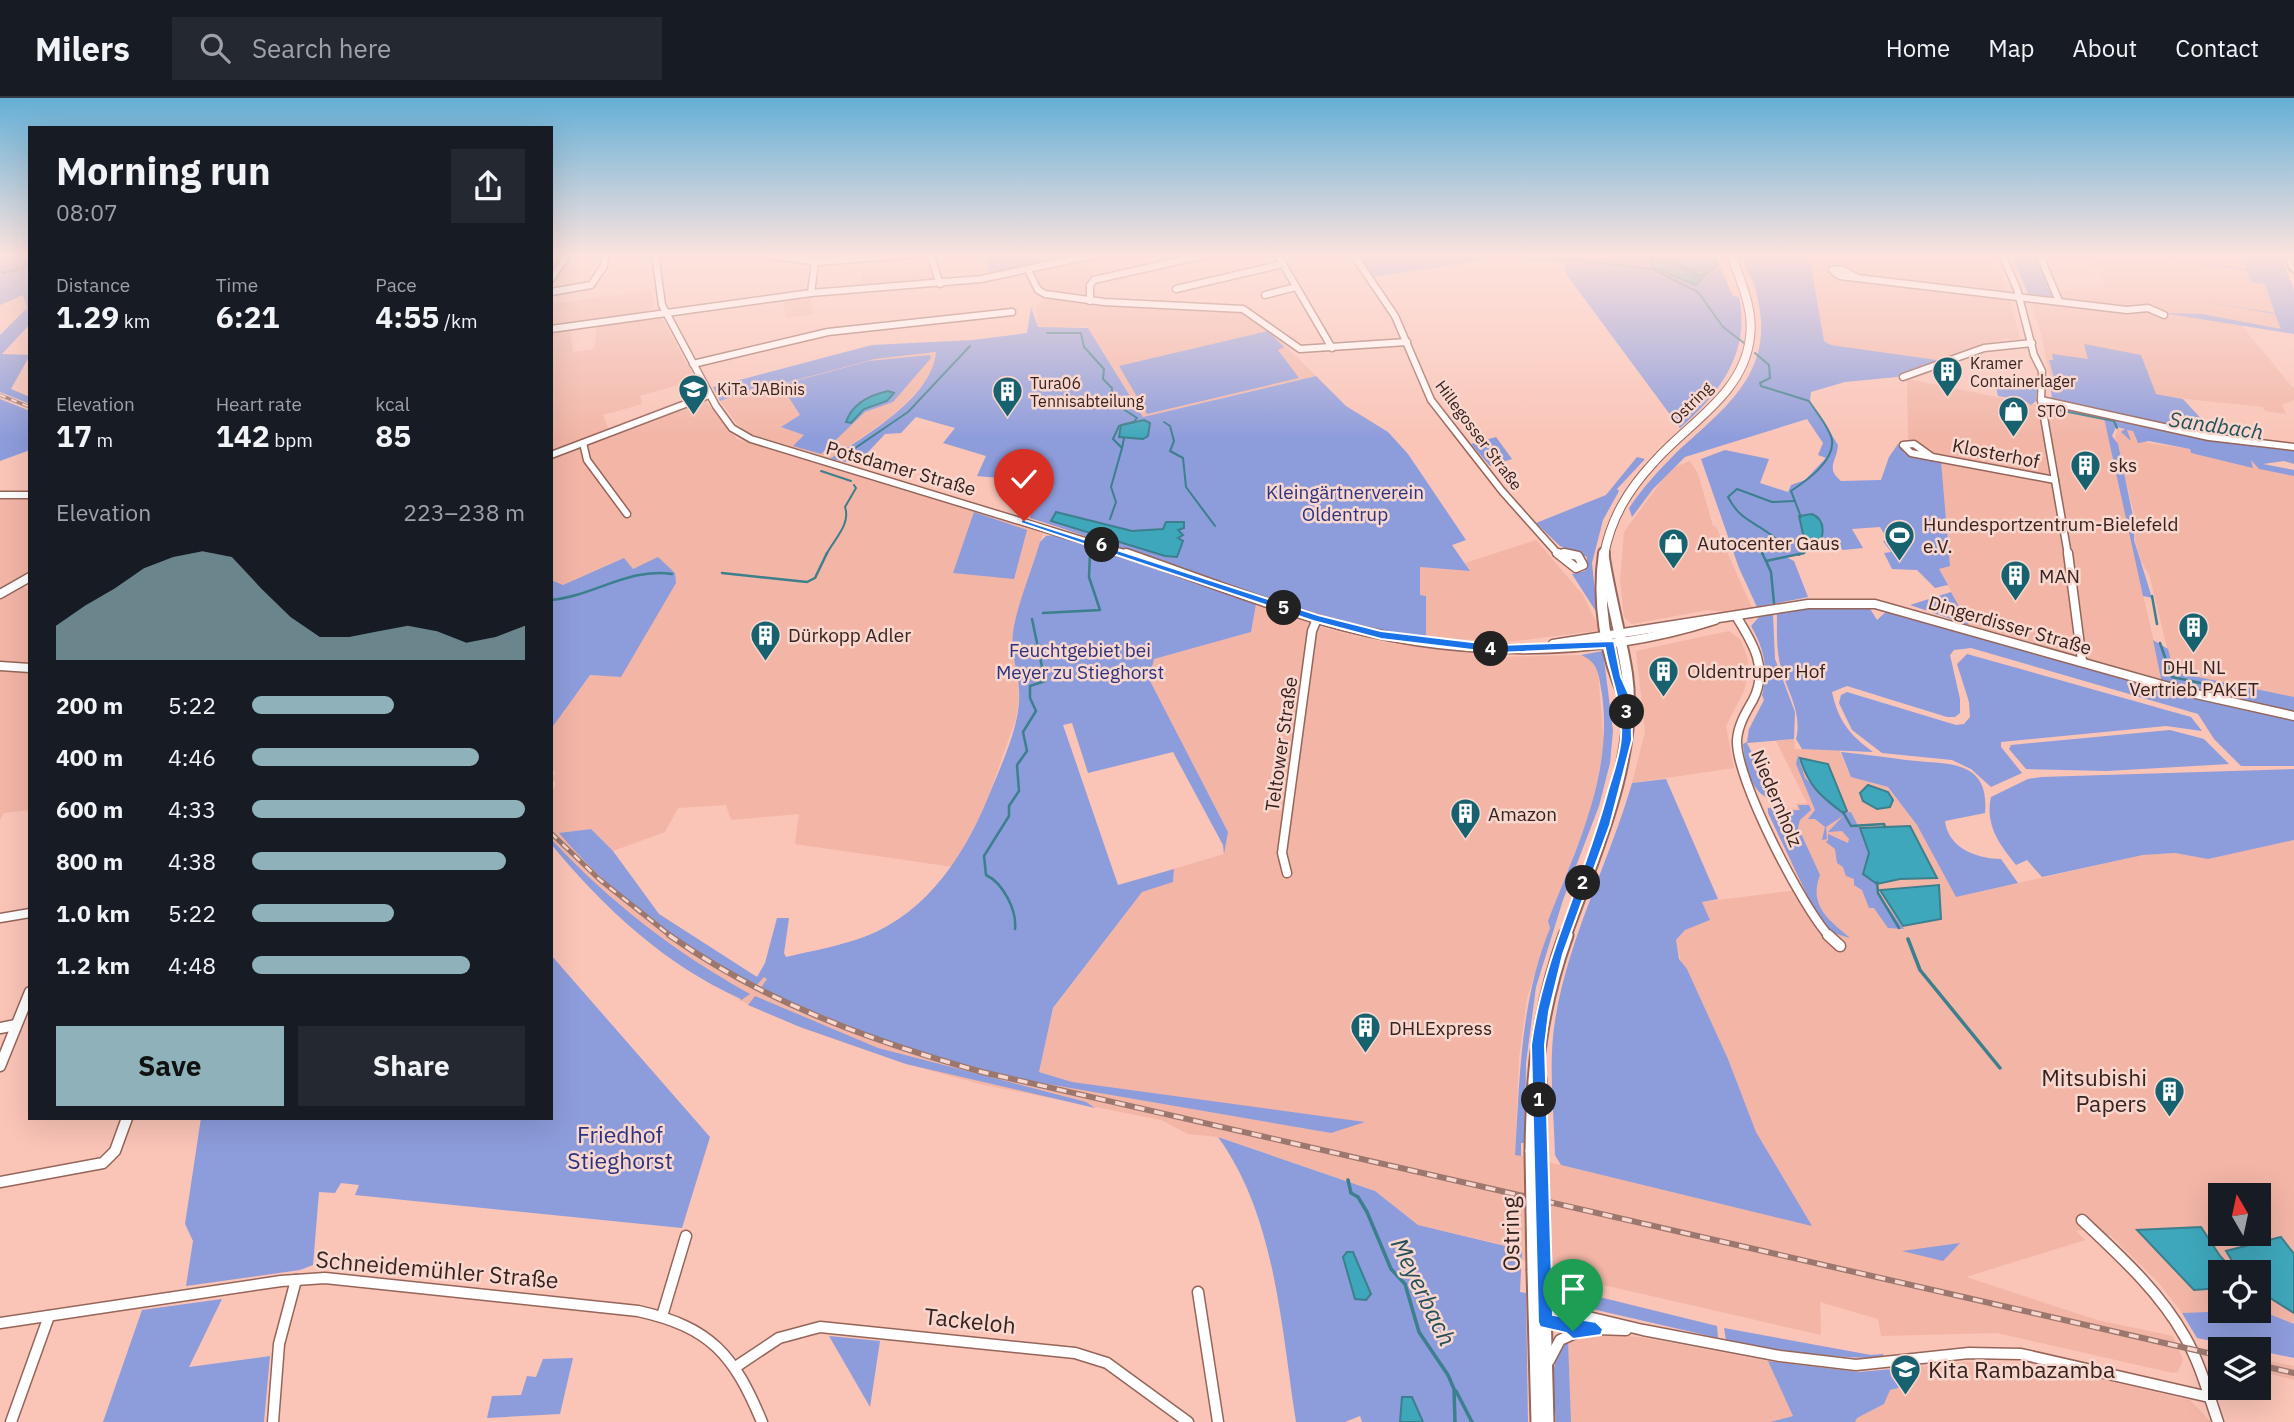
<!DOCTYPE html>
<meta charset="utf-8">
<style>
body{margin:0;font-family:"IBM Plex Sans",sans-serif;background:#242831;color:#f1f3f6;height:100vh;display:flex;flex-direction:column;font-size:26px;white-space:nowrap}
*{box-sizing:border-box;margin:0}
p{font-size:23px;color:#9ea1a6}
.icon{flex:none;width:38px;height:38px;fill:none;stroke:currentColor;stroke-width:2;stroke-linecap:round;stroke-linejoin:round}
.map{position:relative;flex:1;overflow:hidden}
.details{position:absolute;left:28px;top:28px;width:525px;height:994px;display:flex;flex-direction:column;background:#171b24;border-radius:0px;box-shadow:0 7px 28px #0002}
.details>*{flex:none}
.needle{width:46px;rotate:351deg}
.buttons{position:absolute;left:2208px;top:1085px;display:grid;gap:14px}
.buttons a{display:grid;place-items:center;width:63px;height:63px;border-radius:0px;background:#171b24;box-shadow:0 7px 28px #0002;font-size:35px}
.pin{position:absolute;display:grid;place-items:center;width:60px;height:60px;color:#fff;margin:-72px -30px;border-radius:50% 50% 50% 0;rotate:-45deg;box-shadow:0 0 7px #0007}
.pin .icon{rotate:45deg}
.km{position:absolute;width:35px;height:35px;margin:-18px;border-radius:50%;background:#222;color:#fff;font-size:19px;line-height:35px;text-align:center}
.round{display:grid;place-items:center;flex:none;width:74px;height:74px;border-radius:0px;background:#242831}
.overview{display:flex;align-items:center;justify-content:space-between;height:119px;padding:0 28px}
h1{font-size:38px;font-weight:700;line-height:52px}
.stats{display:grid;grid-template-columns:repeat(3,1fr);gap:10px;height:119px;padding:7px 28px}
.stats div{display:grid;align-content:center}
.stats b{font-size:30px;font-weight:700}
.stats small{font-size:19px;font-weight:400}
.stats p{font-size:19px}
.chart{height:196px;padding:14px 28px}
.chart p{display:flex;justify-content:space-between}
.chart svg{width:100%;height:126px;margin-top:7px;fill:#8fb2ba;opacity:.7}
.action{display:flex;gap:14px;margin-top:auto;padding:14px 28px}
.action a{flex:1;height:80px;border-radius:0px;background:#8fb2ba;color:#111;font-size:28px;font-weight:700;line-height:80px;text-align:center}
.action a+a{background:#242831;color:#f1f3f6}
ul{padding:0 28px;list-style:none;font-size:23px}
li{display:grid;grid-template-columns:112px 84px 1fr;align-items:center;height:52px}
li i{height:18px;border-radius:9px;background:#8fb2ba}
header{display:flex;align-items:center;gap:42px;box-sizing:border-box;height:98px;padding:0 35px;background:#171b24;border-bottom:2px solid #363941}
header strong{font-size:33px}
nav{display:flex;gap:38px;margin-inline-start:auto;font-size:24px}
.search{width:490px;height:63px;background:#242831;display:flex;align-items:center;gap:18px;box-sizing:border-box;padding:0 24px;border-radius:0px;color:#9ea1a6;font-size:26px}
.map>svg:first-child{display:block}
.built{fill:#f2b5a6;fill-rule:evenodd}
.green{fill:#8d9cdb;fill-rule:evenodd}
.water{fill:#3fa7bc;stroke:#3c7f8d;stroke-width:2}
.lines{fill:none;stroke-linecap:round;stroke-linejoin:round}
.stream-far2{stroke:#3c7f8d;stroke-width:2}
.stream-far1{stroke:#3c7f8d;stroke-width:2.5}
.stream{stroke:#3c7f8d;stroke-width:3.5}
.minor-far2-casing{stroke:#95655a;stroke-width:9}
.minor-far1-casing{stroke:#95655a;stroke-width:11}
.minor-casing{stroke:#95655a;stroke-width:13}
.major-far2-casing{stroke:#95655a;stroke-width:10}
.major-far1-casing{stroke:#95655a;stroke-width:14}
.major-casing{stroke:#95655a;stroke-width:17}
.highway-casing{stroke:#95655a;stroke-width:4}
.minor-far2{stroke:#fff;stroke-width:6}
.minor-far1{stroke:#fff;stroke-width:8}
.minor{stroke:#fff;stroke-width:10}
.major-far2{stroke:#fff;stroke-width:8}
.major-far1{stroke:#fff;stroke-width:10}
.major{stroke:#fff;stroke-width:13}
.highway{fill:#fff;fill-rule:evenodd}
.rail-far2-casing{stroke:#9c776e;stroke-width:3.5}
.rail-far1-casing{stroke:#9c776e;stroke-width:5}
.rail-casing{stroke:#9c776e;stroke-width:6}
.rail-far2{stroke:#f8d7cf;stroke-width:2;stroke-dasharray:6;stroke-linecap:butt}
.rail-far1{stroke:#f8d7cf;stroke-width:2.5;stroke-dasharray:8;stroke-linecap:butt}
.rail{stroke:#f8d7cf;stroke-width:3.5;stroke-dasharray:10;stroke-linecap:butt}
.major-bridge-casing{stroke:#95655a;stroke-width:17;stroke-linecap:butt}
.major-bridge{stroke:#fff;stroke-width:13}
.route{fill:#1a73e8;stroke:#fff;stroke-width:2}
.labels{text-anchor:middle;stroke-width:5;stroke-linejoin:round;paint-order:stroke}
.far-poi-label{font-size:16px;fill:#36221e;stroke:#f8d7cf;text-anchor:start}
.far-street-label{font-size:16px;fill:#36221e;stroke:#f8d7cf}
.street-label{font-size:19px;fill:#36221e;stroke:#f8d7cf}
.poi-label{font-size:19px;fill:#36221e;stroke:#f8d7cf;text-anchor:start}
.park-label{font-size:19px;fill:#2b3380;stroke:#f8d7cf}
.water-label{font-size:21px;font-style:italic;fill:#235059;stroke:#f8d7cf}
.near-poi-label{font-size:23px;fill:#36221e;stroke:#f8d7cf;text-anchor:end}
.near-park-label{font-size:23px;fill:#2b3380;stroke:#f8d7cf}
.near-street-label{font-size:23px;fill:#36221e;stroke:#f8d7cf}
.near-water-label{font-size:24px;font-style:italic;fill:#235059;stroke:#f8d7cf}
</style>
<header>
<strong>Milers</strong>
<div class="search"><svg class="icon" aria-label="search" viewBox="0 0 24 24"><circle cx="10" cy="10" r="6"/><path d="M15 15l6 6"/></svg>Search here</div>
<nav><a>Home</a><a>Map</a><a>About</a><a>Contact</a></nav>
</header>
<div class="map">
<svg width="2294" height="1324" viewBox="0 0 2294 1324">
<rect width="100%" height="100%" fill="#fac4b7"/>
<g class="built">
<polygon points="1809,156 1993,156 2010,200 2020,242 2007,240 1937,262 1831,247 1824,243"/>
<polygon points="2099,156 2270,156 2294,215 2294,236 2241,227 2294,291 2294,302 2282,307 2286,316 2265,313 2263,309 2186,301 2055,279 2055,284 2050,283 2041,235 2030,202 2063,205 2059,193 2106,189 2089,158"/>
<polygon points="1089,162 1093,177 1084,183 1087,196 1049,194 1041,189 1037,174"/>
<polygon points="931,167 933,183 862,188 862,174"/>
<polygon points="651,192 654,208 647,213 551,228 551,206"/>
<polygon points="811,198 813,216 786,220 783,202"/>
<polygon points="1046,199 1103,207 1238,212 1260,223 1316,278 1143,319 1087,228 1057,230 1038,228 1036,209"/>
<path d="M 661,219 L 696,282 L 640,298 L 642,306 L 603,317 L 609,332 L 700,296 L 737,341 L 1043,435 L 1013,534 L 1019,600 L 1016,620 L 986,706 L 953,769 L 795,746 L 799,716 L 731,722 L 726,707 L 678,710 L 665,734 L 613,753 L 591,731 L 560,735 L 659,816 L 756,879 L 760,876 L 788,893 L 1096,993 L 1330,1035 L 1363,1024 L 1072,984 L 1039,974 L 1053,911 L 1142,794 L 1173,784 L 1174,771 L 1224,756 L 1228,734 L 1149,581 L 1154,561 L 1251,534 L 1256,506 L 1331,532 L 1389,545 L 1499,559 L 1581,557 L 1589,560 L 1598,574 L 1604,647 L 1592,710 L 1548,823 L 1550,830 L 1527,900 L 1519,960 L 1515,1056 L 1811,1127 L 1756,1034 L 1728,961 L 1687,871 L 1682,868 L 1676,843 L 1685,832 L 1710,822 L 1702,804 L 1790,793 L 1801,787 L 1767,710 L 1798,711 L 1796,706 L 1807,705 L 1776,643 L 1794,641 L 1795,651 L 1839,651 L 1851,679 L 1888,689 L 1917,727 L 1956,799 L 2143,757 L 2175,755 L 2208,761 L 2294,742 L 2294,1226 L 2259,1212 L 2259,1174 L 2221,1174 L 2221,1213 L 2237,1213 L 2182,1215 L 2158,1184 L 2110,1137 L 2094,1141 L 2084,1132 L 2076,1133 L 2085,1142 L 1966,1179 L 2097,1222 L 2173,1238 L 2183,1262 L 2178,1274 L 2173,1275 L 1997,1235 L 1881,1238 L 1878,1221 L 1820,1204 L 1821,1237 L 1551,1175 L 1550,1169 L 1522,1162 L 1522,1151 L 1418,1127 L 1375,1093 L 1219,1039 L 1188,1036 L 1161,1022 L 984,987 L 906,966 L 800,929 L 751,908 L 688,872 L 615,815 L 551,746 L 551,696 L 556,686 L 552,681 L 555,674 L 551,673 L 551,631 L 590,577 L 621,579 L 632,471 L 624,460 L 563,487 L 551,482 L 551,234 L 570,231 L 573,254 L 594,251 L 597,228 ZM 2221,1097 L 2259,1097 L 2259,1136 L 2221,1136 Z"/>
<polygon points="937,254 934,273 908,303 889,320 830,361 748,335 737,326 720,303 762,287 789,284 875,261"/>
<polygon points="1907,281 2104,320 2162,581 1969,527 1939,471 1950,467 1941,364 1909,357 1898,350 1900,344 1908,342"/>
<polygon points="2118,331 2134,333 2136,343 2190,351 2192,355 2253,369 2250,361 2256,364 2259,371 2294,378 2294,599 2173,574 2149,476 2141,463 2135,442 2137,428 2115,339"/>
<polygon points="1690,363 1698,376 1713,428 1716,429 1752,510 1726,514 1708,512 1632,526 1624,519 1620,483 1624,434 1663,381 1673,370"/>
<polygon points="30,401 30,474 12,485 30,492 30,712 4,715 0,722 0,402"/>
<polygon points="1536,442 1583,497 1598,528 1596,533 1507,544 1426,539 1426,498 1420,497 1420,469 1469,473 1465,465"/>
<polygon points="1729,533 1741,542 1748,562 1748,578 1744,593 1726,628 1734,670 1632,685 1645,634 1636,553"/>
<polygon points="1585,1235 1640,1239 1768,1263 1793,1318 1770,1324 1571,1324 1568,1241"/>
<polygon points="2259,1261 2294,1268 2294,1282 2259,1273"/>
<polygon points="1963,1264 2039,1267 2190,1302 2211,1324 1855,1324 1857,1320 1884,1306 1890,1292 1913,1286 1903,1270"/>
</g>
<g class="green">
<polygon points="0,156 30,156 30,226 2,256 30,257 11,291 30,299 30,306 0,294 0,237 27,210 23,197 0,207"/>
<polygon points="985,156 1083,156 1006,174 1003,172 989,174"/>
<path d="M 1392,156 L 1651,156 L 1703,178 L 1714,169 L 1716,160 L 1712,156 L 1714,156 L 1733,198 L 1739,199 C 1751,254 1719,296 1680,330 L 1566,176 L 1564,164 L 1524,163 L 1518,157 L 1373,179 L 1362,161 Z"/>
<path d="M 1742,156 L 1809,156 L 1824,243 L 1831,247 L 1937,262 L 2007,244 L 1897,279 L 1845,284 L 1811,294 L 1810,303 L 1838,347 C 1837,363 1825,370 1841,383 L 1881,382 L 1889,359 L 1898,346 L 1905,356 L 1941,363 L 1950,468 L 1939,471 L 1948,487 L 1935,490 L 1917,472 L 1892,471 L 1884,455 L 1891,454 L 1883,443 L 1888,442 L 1880,429 L 1852,431 L 1863,450 L 1843,452 L 1834,444 L 1821,443 L 1812,416 L 1799,418 L 1803,436 L 1813,448 L 1804,456 L 1786,459 L 1794,463 L 1808,499 L 1757,509 L 1739,470 L 1701,361 L 1725,352 L 1769,361 L 1760,385 L 1788,394 L 1791,387 L 1805,382 L 1826,360 L 1818,357 L 1823,345 L 1807,321 L 1685,359 L 1653,391 L 1632,419 L 1629,410 C 1642,391 1657,374 1674,357 C 1714,319 1765,285 1761,223 C 1760,211 1758,198 1754,186 C 1750,176 1743,167 1742,156 Z"/>
<polygon points="2011,156 2035,156 2053,200 2029,198"/>
<polygon points="2148,156 2247,171 2243,156 2280,156 2294,192 2294,236 2163,215 2202,216 2281,231 2275,216 2195,202 2275,215 2265,186 2252,184 2247,173"/>
<path d="M 1031,209 L 1038,229 L 1088,230 L 1143,319 L 1316,278 L 1346,308 L 1388,334 L 1408,356 L 1466,442 L 1452,447 L 1470,473 L 1420,469 L 1420,497 L 1426,498 L 1426,539 L 1423,541 C 1288,516 1161,461 1030,420 L 1033,383 L 977,378 L 986,358 L 943,345 L 955,330 L 916,319 L 901,335 L 885,336 L 857,366 L 830,361 C 866,337 932,300 936,254 L 875,261 L 789,284 L 762,287 L 720,303 L 713,289 L 872,247 L 973,242 L 1027,235 ZM 1051,423 L 1101,426 L 1132,433 L 1163,431 L 1165,458 Z"/>
<polygon points="1268,233 1284,249 1278,252 1299,280 1147,316 1119,268"/>
<polygon points="2084,246 2141,257 2156,296 2183,301 2218,339 2294,352 2294,366 2284,363 2263,366 2294,372 2294,378 2259,371 2251,362 2253,370 2191,355 2190,351 2149,343 2138,345 2133,333 2127,332 2131,343 2121,334 2125,331 2116,329 2112,338 2118,346 2135,428 2134,442 2152,500 2143,498 2104,320 2053,311 2050,283 2055,284 2049,262 2053,262 2052,256 2088,261"/>
<polygon points="930,257 931,260 893,304 865,314 821,356 793,348 804,337 781,329 800,317 788,298 762,292 869,263"/>
<polygon points="2019,283 2038,285 2036,303 2031,307 2025,303 1998,298 1995,284"/>
<polygon points="0,301 30,313 30,352 0,363"/>
<polygon points="1496,339 1512,361 1490,368 1471,346"/>
<polygon points="1637,359 1645,361 1617,391 1619,393 1603,422 1592,465 1597,515 1572,476 1585,473 1587,459 1560,448 1536,425 1606,397"/>
<polygon points="974,414 1027,432 1014,481 953,475"/>
<path d="M 1055,437 L 1256,506 L 1251,534 L 1154,561 L 1149,581 L 1228,734 L 1224,756 L 1223,747 L 1173,654 L 1088,675 L 1072,625 L 1063,627 L 1118,787 L 1174,771 L 1173,784 L 1142,794 L 1053,910 L 1039,974 L 1072,984 L 1365,1024 L 1331,1035 L 1036,984 L 954,965 L 865,938 L 760,891 L 767,881 L 764,879 L 755,889 C 681,847 614,800 559,735 L 591,731 L 613,753 L 659,816 L 757,879 L 765,865 L 777,820 L 789,820 L 784,855 L 786,859 C 812,853 839,848 864,839 C 930,814 967,753 992,690 C 1003,663 1017,633 1019,604 C 1021,581 1010,558 1013,535 C 1015,513 1033,469 1040,444 L 1046,438 Z"/>
<polygon points="658,459 675,475 676,485 621,579 590,577 551,631 551,482 563,487 624,460 633,471"/>
<polygon points="1951,494 1969,527 1910,507"/>
<path d="M 1821,508 L 1869,509 L 1877,522 L 1887,513 L 2178,596 L 2294,622 L 2294,668 L 2241,668 L 2214,641 L 2198,616 L 1971,550 L 1954,552 L 1950,557 L 1960,601 L 1960,615 L 1955,619 L 1947,619 L 1847,588 L 1832,594 C 1838,623 1850,637 1873,654 L 1802,651 L 1796,641 C 1803,614 1786,592 1780,566 C 1776,549 1777,531 1777,515 Z"/>
<path d="M 1773,516 L 1775,561 L 1795,614 L 1794,641 L 1747,645 L 1776,703 C 1751,698 1745,669 1743,646 L 1747,644 L 1749,631 L 1764,602 L 1762,597 C 1769,572 1764,550 1751,528 L 1759,519 Z"/>
<polygon points="2153,542 2168,551 2174,574 2294,599 2294,616 2162,585"/>
<path d="M 1603,553 L 1613,633 L 1610,665 L 1599,708 L 1563,802 L 1536,889 L 1526,965 L 1525,1045 L 1521,1045 L 1521,1058 L 1515,1057 C 1520,978 1520,905 1550,830 L 1548,823 C 1576,750 1613,678 1602,596 C 1599,579 1599,564 1581,557 Z"/>
<polygon points="1967,556 2191,619 2202,633 2166,628 2001,644 2001,649 2022,675 1991,689 1971,671 1952,662 1882,655 1852,632 1839,605 1841,597 1847,594 1956,627 1964,626 1970,619 1969,604 1957,566"/>
<polygon points="2170,632 2204,641 2229,666 2107,673 2026,671 2009,651 2011,647"/>
<path d="M 1841,654 C 1863,656 1884,659 1906,662 C 1945,667 1990,659 1985,715 L 1945,723 C 1948,750 1977,761 2001,761 L 2018,785 L 1956,799 L 1917,727 L 1888,689 L 1851,679 Z"/>
<polygon points="1798,657 1805,680 1842,715 1851,714 1868,748 1868,763 1863,776 1877,786 1878,795 1904,831 1888,830 1874,810 1869,810 1862,792 1854,787 1854,781 1846,778 1843,769 1837,765 1835,751 1826,744 1828,742 1828,736 1848,745 1849,741 1842,733 1828,734 1843,718 1826,729 1827,741 1822,742 1825,729 1815,721 1808,721 1815,712 1796,666"/>
<path d="M 2294,671 L 2294,742 L 2208,761 L 2175,755 L 2143,757 L 2042,779 L 2027,762 L 2016,767 C 1999,746 1985,727 1991,699 L 2028,681 L 2041,679 Z"/>
<path d="M 1666,681 L 1718,801 L 1702,804 L 1710,822 L 1685,832 L 1676,842 L 1679,861 L 1687,871 L 1728,961 L 1756,1034 L 1812,1128 L 1561,1067 L 1555,1057 C 1554,1013 1548,967 1555,923 C 1568,840 1609,765 1632,685 Z"/>
<path d="M 1798,707 L 1809,707 L 1811,712 L 1800,722 L 1798,729 L 1820,777 C 1808,808 1830,823 1850,840 L 1830,834 L 1821,826 L 1768,715 L 1768,710 L 1783,708 L 1785,713 L 1800,712 Z"/>
<path d="M 551,741 C 611,805 673,853 750,896 L 740,903 L 741,901 C 665,867 604,810 551,746 Z"/>
<polygon points="551,857 710,1039 682,1130 355,1097 359,1087 341,1085 335,1095 319,1094 313,1167 300,1172 186,1188 193,1143 185,1126 201,1020 551,1020"/>
<polygon points="755,898 878,950 1086,1004 1095,1010 906,966 800,929 748,907"/>
<path d="M 1218,1039 L 1375,1093 L 1418,1127 L 1522,1152 L 1520,1194 L 1526,1195 L 1528,1324 L 1362,1324 L 1360,1318 L 1345,1324 L 1296,1324 C 1281,1229 1276,1119 1218,1039 Z"/>
<polygon points="1960,1145 1943,1163 1902,1153"/>
<polygon points="1551,1175 1560,1176 1575,1193 1717,1228 1718,1240 1562,1204 1552,1194"/>
<polygon points="222,1201 189,1269 270,1258 264,1324 103,1324 142,1212"/>
<polygon points="2259,1212 2294,1226 2294,1260 2197,1240 2182,1215"/>
<path d="M 1724,1230 L 1871,1257 L 1883,1256 L 1884,1260 C 1830,1261 1778,1252 1726,1242 Z"/>
<polygon points="829,1238 880,1243 870,1309"/>
<path d="M 1568,1241 L 1571,1324 L 1556,1324 C 1555,1298 1546,1260 1568,1241 Z"/>
<polygon points="573,1260 560,1316 487,1320 492,1298 521,1297 527,1278 536,1279 543,1261"/>
<polygon points="1768,1263 1859,1274 1903,1270 1914,1286 1890,1292 1884,1306 1857,1320 1855,1324 1770,1324 1793,1318"/>
</g>
<g class="water">
<polygon points="1651,156 1712,156 1718,166 1703,178"/>
<polygon points="1651,160 1675,166 1702,181 1696,187 1652,169"/>
<path d="M 888,293 L 894,295 L 887,303 L 864,311 L 851,325 L 846,324 C 852,306 870,297 888,293 Z"/>
<polygon points="1144,322 1150,325 1148,338 1143,341 1119,339 1121,327"/>
<polygon points="1056,414 1132,433 1163,431 1166,424 1184,424 1184,430 1178,432 1183,437 1178,440 1183,443 1177,459 1165,458 1051,423"/>
<path d="M 1812,416 C 1826,422 1825,439 1816,449 L 1803,436 L 1799,418 Z"/>
<path d="M 1800,660 L 1828,666 L 1847,713 L 1843,715 C 1820,698 1808,687 1800,660 Z"/>
<polygon points="1868,687 1888,694 1893,702 1890,709 1877,711 1863,703 1860,695"/>
<polygon points="1910,728 1937,780 1900,781 1877,786 1863,776 1869,755 1860,730"/>
<polygon points="1939,787 1941,821 1903,828 1880,792"/>
<polygon points="2201,1129 2220,1158 2235,1174 2221,1174 2221,1190 2194,1192 2137,1132"/>
<polygon points="2281,1139 2294,1156 2294,1215 2259,1193 2259,1174 2239,1174 2226,1153"/>
<polygon points="1347,1154 1353,1154 1371,1196 1366,1202 1355,1201 1343,1159"/>
<polygon points="1402,1299 1412,1299 1423,1324 1400,1324"/>
</g>
<g class="lines">
<g class="stream-far2">
<polyline points="1522,156 1652,171 1698,194 1723,229 1744,245"/>
<polyline points="3,175 30,168"/>
<polyline points="1047,235 1081,235 1084,249 1104,271 1103,281 1112,290 1111,303 1137,320 1133,325"/>
<path d="M 1755,255 L 1769,267 L 1770,280 L 1760,285 L 1761,288 L 1809,303 C 1816,314 1830,330 1832,342 C 1835,363 1806,383 1791,393 L 1801,419"/>
<polyline points="2053,311 2114,323 2117,330"/>
<polyline points="1164,324 1170,328 1174,343 1170,353 1183,360 1186,389 1215,428"/>
<polyline points="1122,350 1124,340"/>
<polyline points="842,359 908,314 970,248"/>
<polyline points="821,373 851,383"/>
<polyline points="1110,421 1116,404 1111,389 1122,350 1113,341 1119,328 1133,324"/>
<path d="M 826,457 C 834,441 851,427 845,409 L 856,390 L 854,387"/>
<polyline points="1090,457 1090,452"/>
<path d="M 1763,457 L 1760,450 L 1775,440 C 1755,423 1741,424 1728,399 L 1737,391 L 1772,404 L 1795,403"/>
<polyline points="1799,457 1814,448"/>
</g>
<g class="stream-far1">
<polyline points="1762,455 1766,463"/>
<polyline points="722,475 807,484 815,480 827,455"/>
<polyline points="2152,498 2157,526"/>
<path d="M 551,502 C 594,498 629,469 672,476"/>
<polyline points="1774,505 1771,474 1766,463 1804,455"/>
<polyline points="1043,515 1100,512 1089,479 1090,455"/>
<polyline points="2160,545 2172,579 2220,589"/>
<polyline points="1843,714 1851,728 1884,726 1885,729"/>
<polyline points="1877,784 1878,795 1899,830"/>
<path d="M 1015,831 C 1017,812 1003,785 986,777 L 984,758 L 1009,718 L 1009,708 L 1019,693 L 1017,667 L 1027,653 L 1023,634 L 1036,613 L 1030,600 L 1030,588 L 1045,583 L 1032,521"/>
</g>
<g class="stream">
<polyline points="1908,841 1920,872 2000,970"/>
<polyline points="1348,1082 1351,1095 1358,1099 1367,1114 1391,1171 1405,1186 1419,1234 1448,1277 1454,1291 1455,1324"/>
<polyline points="1456,1293 1472,1324"/>
</g>
<defs>
<g id="minor-far2">
<polyline points="655,156 662,207 716,308 732,330 751,341 1131,457"/>
<polyline points="760,156 817,164 917,156"/>
<polyline points="930,156 940,186"/>
<polyline points="1277,156 1332,250"/>
<polyline points="1353,156 1395,218 1431,302 1502,393 1559,457"/>
<polyline points="2002,156 2017,191 2034,257 2042,273 2041,302 2068,457"/>
<polyline points="2039,156 2059,203"/>
<polyline points="1028,172 1038,192 1045,196 1104,204 1243,211 1300,251 1407,244"/>
<polyline points="1858,180 1841,171 1832,172 1840,178 2127,212 2148,210 2164,217"/>
<polyline points="551,181 568,156"/>
<polyline points="1176,191 1283,166"/>
<polyline points="551,194 591,187 604,168 605,156"/>
<polyline points="811,195 816,156"/>
<polyline points="1265,197 1296,189"/>
<polyline points="1090,203 1090,187 1094,182 1209,156"/>
<polyline points="551,231 811,195 981,181 1098,156"/>
<polyline points="693,266 828,234 1012,214"/>
<polyline points="1903,279 1984,250 2032,245"/>
<polyline points="2041,302 2209,339 2294,349"/>
<polyline points="583,345 587,362 627,416"/>
<polygon points="1914,346 1932,359 1911,355 1903,347"/>
<polyline points="551,357 709,297"/>
<polyline points="1932,359 2055,382"/>
<polyline points="0,397 30,397"/>
<polyline points="1556,454 1573,457"/>
</g>
<g id="minor-far1">
<path d="M 1126,455 C 1190,477 1253,502 1317,521 C 1445,559 1588,563 1715,522"/>
<polyline points="1557,455 1576,470 1583,467 1578,458 1564,455"/>
<polyline points="2068,455 2082,563"/>
<polyline points="0,496 30,479"/>
<path d="M 1736,518 C 1753,545 1769,571 1753,602 C 1746,614 1738,627 1737,642 C 1735,680 1803,811 1830,839"/>
<polyline points="1553,546 1808,506 1875,506 2187,594 2294,618"/>
<polyline points="0,568 30,570"/>
<polyline points="1287,775 1282,755 1312,533 1317,521"/>
<polyline points="0,820 30,815"/>
</g>
<g id="minor">
<polyline points="1828,837 1840,848"/>
<polyline points="0,930 16,927"/>
<polyline points="0,968 30,894"/>
<polyline points="0,1084 103,1065 115,1053 127,1020"/>
<path d="M 2082,1122 C 2120,1158 2159,1193 2185,1239 C 2200,1265 2208,1295 2218,1324"/>
<polyline points="1198,1194 1218,1324"/>
<polyline points="1542,1208 1643,1232 1780,1258 1856,1267 1969,1255 2021,1256 2209,1299"/>
<polyline points="662,1218 686,1138"/>
<polyline points="1542,1221 1596,1231 1626,1232"/>
<path d="M 0,1225 L 281,1183 L 325,1180 L 638,1213 C 711,1229 734,1257 762,1324"/>
<polyline points="1549,1263 1560,1242 1582,1232"/>
<polyline points="737,1268 779,1240 820,1229 1075,1255 1107,1265 1188,1324"/>
<polyline points="11,1324 49,1218"/>
<polyline points="273,1324 279,1246 296,1182"/>
</g>
<path id="major-far2" d="M 1604,457 C 1611,420 1628,392 1654,364 C 1688,325 1744,296 1750,239 C 1754,211 1740,182 1731,156"/>
<g id="major-far1">
<path d="M 1604,455 C 1597,501 1605,560 1626,601"/>
<path d="M 1565,839 C 1593,760 1639,661 1627,576 C 1621,537 1610,499 1604,460"/>
</g>
<g id="major">
<polyline points="1539,981 1540,1055"/>
<path d="M 1532,1054 C 1533,975 1539,912 1566,837"/>
<polyline points="1534,1173 1538,1324"/>
<polyline points="1543,1173 1547,1324"/>
</g>
<polygon id="highway" points="2284,156 2292,156 2294,174 2290,171"/>
</defs>
<use href="#minor-far2" class="minor-far2-casing"/>
<use href="#minor-far1" class="minor-far1-casing"/>
<use href="#minor" class="minor-casing"/>
<use href="#major-far2" class="major-far2-casing"/>
<use href="#major-far1" class="major-far1-casing"/>
<use href="#major" class="major-casing"/>
<use href="#highway" class="highway-casing"/>
<use href="#minor-far2" class="minor-far2"/>
<use href="#minor-far1" class="minor-far1"/>
<use href="#minor" class="minor"/>
<use href="#major-far2" class="major-far2"/>
<use href="#major-far1" class="major-far1"/>
<use href="#major" class="major"/>
<use href="#highway" class="highway"/>
<defs>
<polyline id="rail-far2" points="0,297 30,309"/>
<polyline id="rail-far1" points="551,735 599,781 672,839"/>
<g id="rail">
<path d="M 669,837 C 764,904 871,943 982,974 L 2221,1258"/>
<polyline points="2259,1267 2294,1275"/>
</g>
</defs>
<use href="#rail-far2" class="rail-far2-casing"/>
<use href="#rail-far1" class="rail-far1-casing"/>
<use href="#rail" class="rail-casing"/>
<use href="#rail-far2" class="rail-far2"/>
<use href="#rail-far1" class="rail-far1"/>
<use href="#rail" class="rail"/>
<defs>
<g id="major-bridge">
<polyline points="1532,1054 1534,1173"/>
<polyline points="1540,1055 1543,1173"/>
</g>
</defs>
<use href="#major-bridge" class="major-bridge-casing"/>
<use href="#major-bridge" class="major-bridge"/>
</g>
<linearGradient id="sky" x2="0" y2="1"><stop stop-color="#64afd6"/><stop offset="0.46" stop-color="#fde4df"/><stop offset="1" stop-color="#fde4df" stop-opacity="0"/></linearGradient>
<rect width="2294" height="342" fill="url(#sky)"/>
<path class="route" d="M 1021,421 L 1318,517 L 1381,533 L 1497,547 L 1614,543 L 1621,579 L 1631,601 L 1632,642 L 1610,727 L 1563,856 L 1549,914 L 1545,947 L 1553,1217 L 1596,1224 L 1603,1231 L 1601,1237 L 1573,1241 L 1566,1235 L 1540,1229 L 1538,1224 L 1531,947 C 1543,859 1584,782 1607,696 C 1612,678 1620,658 1621,639 C 1623,605 1611,583 1605,550 L 1497,555 L 1381,541 L 1313,523 L 1021,425 Z"/>
<defs>
<symbol id="building-pin" viewBox="-11 -11 22 30"><path d="M0 17L-7.5 6A9.5 9.5 0 1 1 7.5 6Z" fill="#186270" stroke="#f8d7cf"/><path d="M-4-6H4V6H1V3H-1V6H-4ZM-2.5-4.3h1.7v1.8h-1.7ZM.8-4.3h1.7v1.8H.8ZM-2.5-1h1.7V.8h-1.7ZM.8-1h1.7V.8H.8Z" fill="#fff"/></symbol>
<symbol id="school-pin" viewBox="-11 -11 22 30"><path d="M0 17L-7.5 6A9.5 9.5 0 1 1 7.5 6Z" fill="#186270" stroke="#f8d7cf"/><path d="M0-5L7-2L0 1L-7-2ZM-4 1L0 2.5L4 1V4Q0 6-4 4Z" fill="#fff"/></symbol>
<symbol id="shop-pin" viewBox="-11 -11 22 30"><path d="M0 17L-7.5 6A9.5 9.5 0 1 1 7.5 6Z" fill="#186270" stroke="#f8d7cf"/><path d="M-5-2.5h2.3a2.7 3.5 0 0 1 5.4 0H5L5.5 6h-11ZM-1.5-2.5h3a1.5 2.3 0 0 0-3 0Z" fill="#fff"/></symbol>
<symbol id="stadium-pin" viewBox="-11 -11 22 30"><path d="M0 17L-7.5 6A9.5 9.5 0 1 1 7.5 6Z" fill="#186270" stroke="#f8d7cf"/><path d="M0-5a6.5 5 0 1 0 0 10a6.5 5 0 1 0 0-10ZM-3.5-1.8h7v3.6h-7Z" fill="#fff"/></symbol>
</defs>
<g fill-rule="evenodd">
<use href="#building-pin" x="1930" y="256" width="35" height="47"/>
<use href="#school-pin" x="676" y="274" width="35" height="47"/>
<use href="#building-pin" x="990" y="276" width="35" height="47"/>
<use href="#shop-pin" x="1996" y="296" width="35" height="47"/>
<use href="#building-pin" x="2068" y="350" width="35" height="47"/>
<use href="#stadium-pin" x="1882" y="420" width="35" height="47"/>
<use href="#shop-pin" x="1656" y="428" width="35" height="47"/>
<use href="#building-pin" x="1998" y="460" width="35" height="47"/>
<use href="#building-pin" x="2176" y="512" width="35" height="47"/>
<use href="#building-pin" x="748" y="520" width="35" height="47"/>
<use href="#building-pin" x="1646" y="556" width="35" height="47"/>
<use href="#building-pin" x="1448" y="698" width="35" height="47"/>
<use href="#building-pin" x="1348" y="912" width="35" height="47"/>
<use href="#building-pin" x="2152" y="976" width="35" height="47"/>
<use href="#school-pin" x="1888" y="1254" width="35" height="47"/>
</g>
<g class="labels">
<g class="far-poi-label">
<text x="1970" y="271">Kramer<tspan x="1970" dy="18">Containerlager</tspan></text>
<text x="1030" y="291">Tura06<tspan x="1030" dy="18">Tennisabteilung</tspan></text>
<text x="717" y="297">KiTa JABinis</text>
<text x="2037" y="319">STO</text>
</g>
<g class="far-street-label">
<text transform="translate(1691 305) rotate(-45)" y="6">Ostring</text>
<text transform="translate(1479 337) rotate(53)" y="6">Hillegosser Straße</text>
</g>
<g class="street-label">
<text transform="translate(1996 355) rotate(11)" y="7">Klosterhof</text>
<text transform="translate(901 370) rotate(16)" y="7">Potsdamer Straße</text>
<text transform="translate(2010 527) rotate(16)" y="7">Dingerdisser Straße</text>
<text transform="translate(1281 646) rotate(-82)" y="7">Teltower Straße</text>
<text transform="translate(1777 700) rotate(67)" y="7">Niedernholz</text>
</g>
<g class="poi-label">
<text x="2109" y="374">sks</text>
<text x="1923" y="433">Hundesportzentrum-Bielefeld<tspan x="1923" dy="22">e.V.</tspan></text>
<text x="1697" y="452">Autocenter Gaus</text>
<text x="2039" y="485">MAN</text>
<text x="788" y="544">Dürkopp Adler</text>
<text x="2194" y="576" text-anchor="middle">DHL NL<tspan x="2194" dy="22">Vertrieb PAKET</tspan></text>
<text x="1687" y="580">Oldentruper Hof</text>
<text x="1488" y="723">Amazon</text>
<text x="1389" y="937">DHLExpress</text>
</g>
<g class="park-label">
<text x="1345" y="401">Kleingärtnerverein<tspan x="1345" dy="22">Oldentrup</tspan></text>
<text x="1080" y="559">Feuchtgebiet bei<tspan x="1080" dy="22">Meyer zu Stieghorst</tspan></text>
</g>
<g class="water-label">
<text transform="translate(2216 328) rotate(8)" y="7">Sandbach</text>
</g>
<g class="near-poi-label">
<text x="2147" y="988">Mitsubishi<tspan x="2147" dy="26">Papers</tspan></text>
<text x="1928" y="1280" text-anchor="start">Kita Rambazamba</text>
</g>
<g class="near-park-label">
<text x="620" y="1045">Friedhof<tspan x="620" dy="26">Stieghorst</tspan></text>
</g>
<g class="near-street-label">
<text transform="translate(1511 1136) rotate(-91)" y="8">Ostring</text>
<text transform="translate(437 1172) rotate(5)" y="8">Schneidemühler Straße</text>
<text transform="translate(970 1223) rotate(6)" y="8">Tackeloh</text>
</g>
<g class="near-water-label">
<text transform="translate(1423 1194) rotate(64)" y="8">Meyerbach</text>
</g>
</g>
</svg>
<div class="buttons">
<a><svg class="needle" viewBox="-14 -14 28 28"><path d="M0-13l5 13h-10z" fill="#e53935"/><path d="M0 13l5-13h-10z" fill="#9ea1a6"/></svg></a>
<a><svg class="icon" aria-label="locate" viewBox="0 0 24 24"><circle cx="12" cy="12" r="6"/><path d="M12 2v4M12 18v4M2 12h4M18 12h4"/></svg></a>
<a><svg class="icon" aria-label="layers" viewBox="0 0 24 24"><path d="M12 4l9 5-9 5-9-5zM3 14l9 5 9-5"/></svg></a>
</div>
<div class="pin" style="left:1573px;top:1233px;background:#1e9e55"><svg class="icon" aria-label="arrive" viewBox="0 0 24 24"><path d="M6 21V4h12l-3 4 3 4H6"/></svg></div>
<div class="pin" style="left:1024px;top:423px;background:#d93025"><svg class="icon" aria-label="check" viewBox="0 0 24 24"><path d="M5 12l5 5 9-10"/></svg></div>
<b class="km" style="left:1539px;top:1002px">1</b>
<b class="km" style="left:1583px;top:785px">2</b>
<b class="km" style="left:1627px;top:614px">3</b>
<b class="km" style="left:1491px;top:551px">4</b>
<b class="km" style="left:1284px;top:510px">5</b>
<b class="km" style="left:1102px;top:447px">6</b>
<section class="details">
<div class="overview"><div><h1>Morning run</h1><p>08:07</p></div><a class="round"><svg class="icon" aria-label="share" viewBox="0 0 24 24"><path d="M12 15V3M7 8l5-5 5 5M5 13v7h14v-7"/></svg></a></div>
<div class="stats">
<div><p>Distance</p><b>1.29<small> km</small></b></div>
<div><p>Time</p><b>6:21</b></div>
<div><p>Pace</p><b>4:55<small> /km</small></b></div>
</div>
<div class="stats">
<div><p>Elevation</p><b>17<small> m</small></b></div>
<div><p>Heart rate</p><b>142<small> bpm</small></b></div>
<div><p>kcal</p><b>85</b></div>
</div>
<div class="chart"><p><span>Elevation</span>223–238 m</p>
<svg viewBox="0 0 160 44" preserveAspectRatio="none"><path d="M0 44V32L10 25L20 19L30 12L40 8L50 6L60 8L70 19L80 29L90 36L100 36L110 34L120 32L130 34L140 38L150 36L160 32V44z"/></svg>
</div>
<ul>
<li><b>200 m</b>5:22<i style="width:52%"></i></li>
<li><b>400 m</b>4:46<i style="width:83%"></i></li>
<li><b>600 m</b>4:33<i style="width:100%"></i></li>
<li><b>800 m</b>4:38<i style="width:93%"></i></li>
<li><b>1.0 km</b>5:22<i style="width:52%"></i></li>
<li><b>1.2 km</b>4:48<i style="width:80%"></i></li>
</ul>
<div class="action"><a>Save</a><a>Share</a></div>
</section>
</div>
